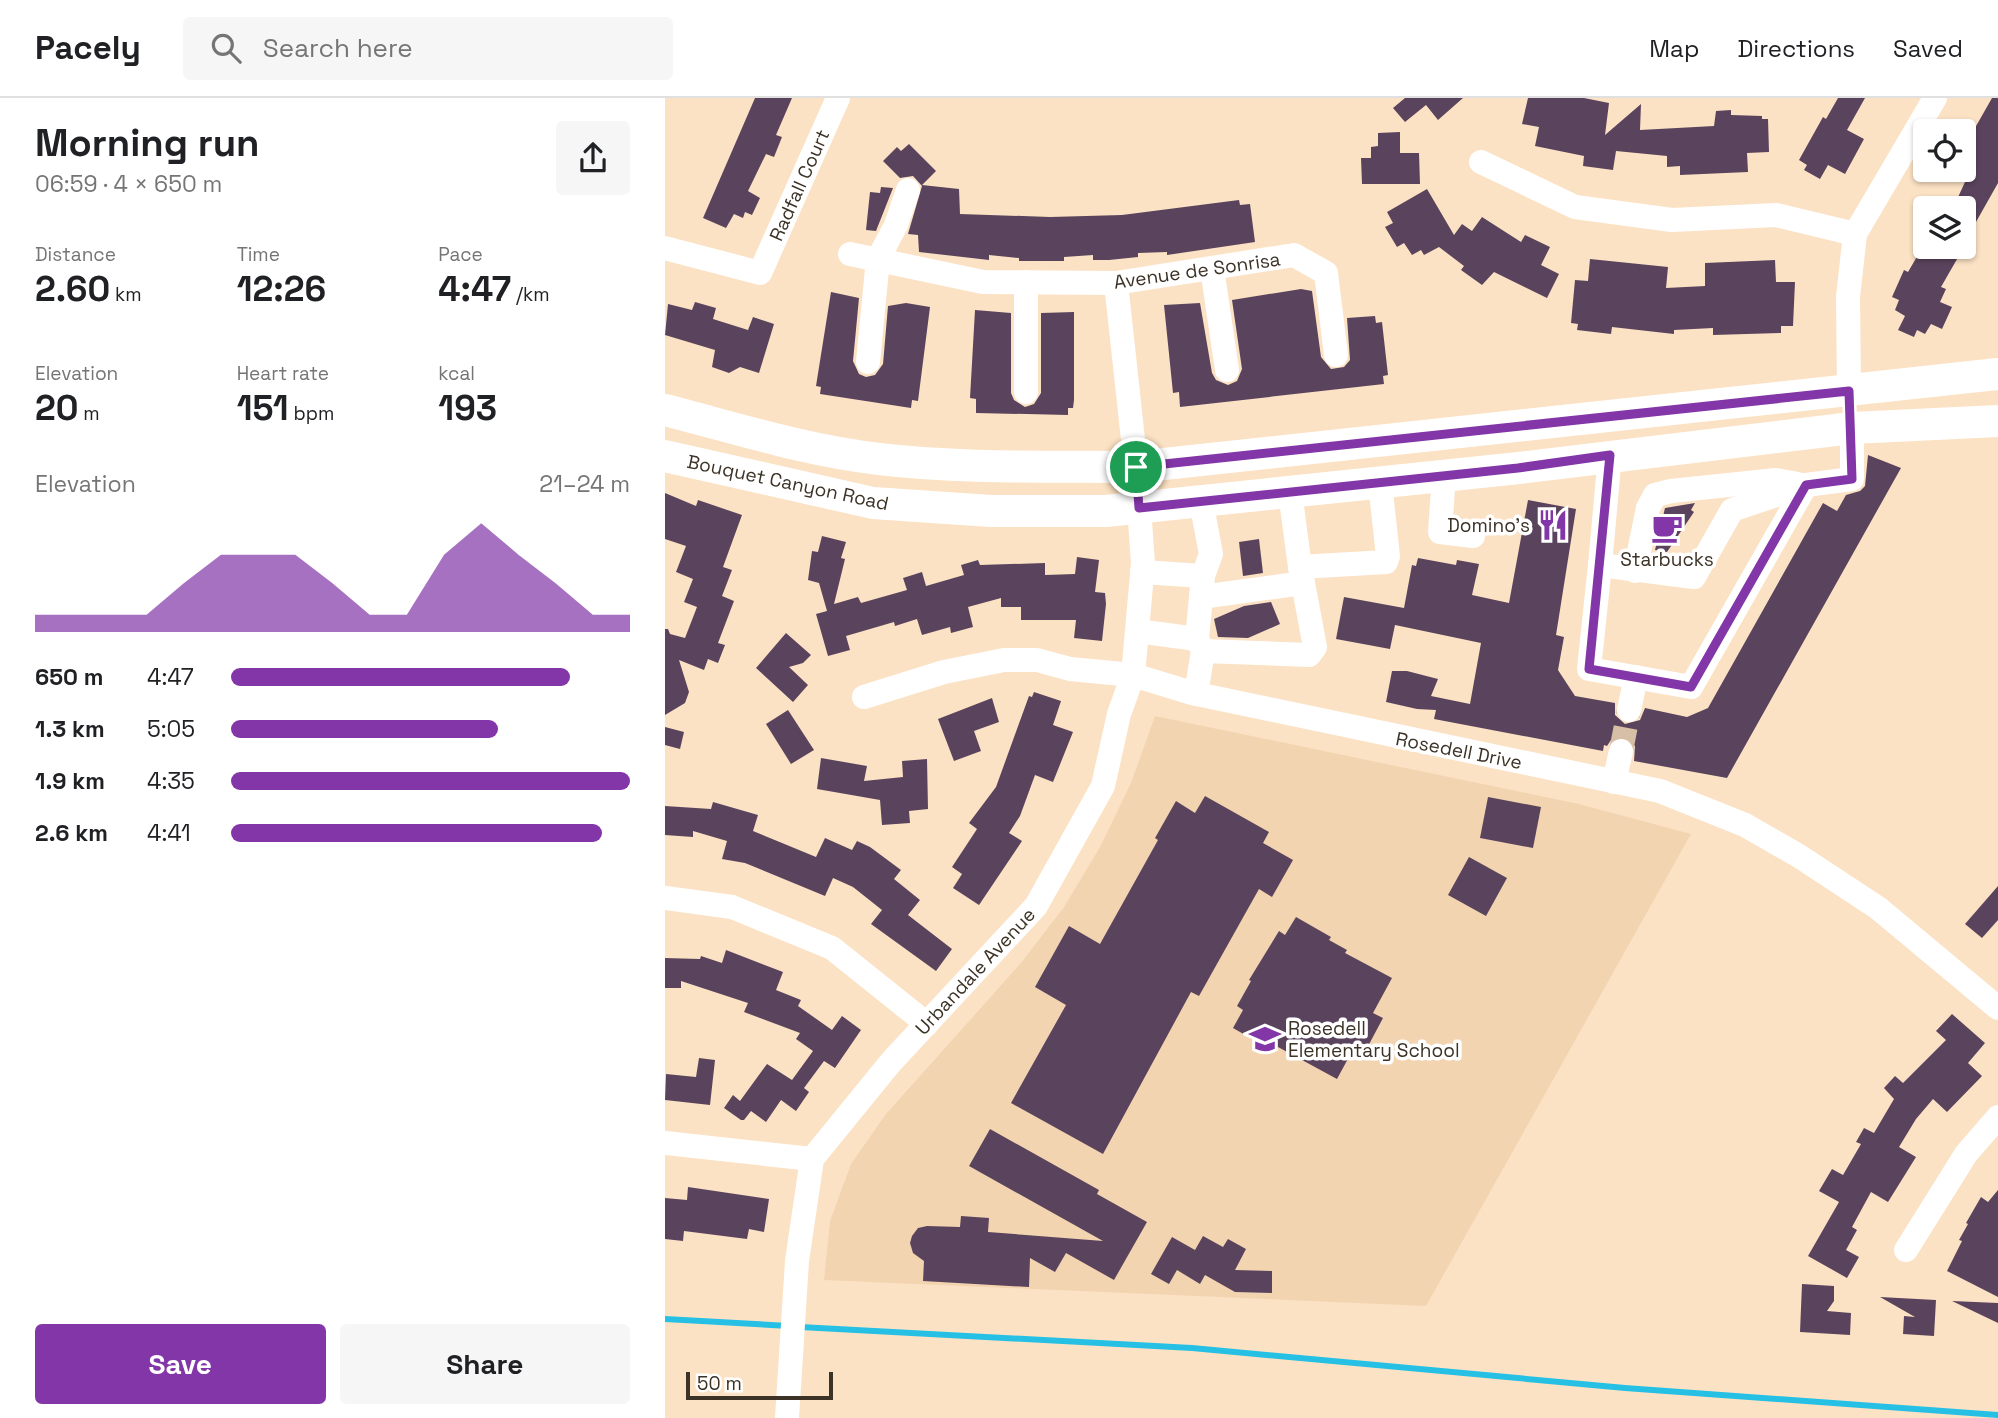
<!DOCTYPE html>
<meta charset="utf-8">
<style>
body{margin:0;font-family:"Space Grotesk",sans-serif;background:#f6f6f6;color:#202124;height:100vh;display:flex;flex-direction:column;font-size:26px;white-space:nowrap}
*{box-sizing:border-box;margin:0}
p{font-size:23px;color:#757577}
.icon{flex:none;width:38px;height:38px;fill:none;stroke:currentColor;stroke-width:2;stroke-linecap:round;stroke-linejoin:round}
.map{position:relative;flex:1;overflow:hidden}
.panel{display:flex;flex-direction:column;background:#fff;width:665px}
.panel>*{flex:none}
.tools{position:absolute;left:1248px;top:21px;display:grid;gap:14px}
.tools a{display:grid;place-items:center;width:63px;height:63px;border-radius:7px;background:#fff;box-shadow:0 2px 5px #0004;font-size:35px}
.scale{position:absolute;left:21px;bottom:18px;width:147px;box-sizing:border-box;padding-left:7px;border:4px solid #3c3226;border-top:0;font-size:19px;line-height:24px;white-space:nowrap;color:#3c3226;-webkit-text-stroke:5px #fff;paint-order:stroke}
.pin{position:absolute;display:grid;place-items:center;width:60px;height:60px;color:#fff;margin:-30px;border:4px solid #fff;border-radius:50%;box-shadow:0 2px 7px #0007}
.round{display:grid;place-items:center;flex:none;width:74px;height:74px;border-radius:7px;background:#f6f6f6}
.head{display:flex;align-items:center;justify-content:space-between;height:119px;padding:0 35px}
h1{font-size:38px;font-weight:800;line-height:52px}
.stats{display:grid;grid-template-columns:repeat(3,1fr);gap:10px;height:119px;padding:7px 35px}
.stats div{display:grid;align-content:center}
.stats b{font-size:35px;font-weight:800}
.stats small{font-size:19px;font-weight:400}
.stats p{font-size:19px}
.chart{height:196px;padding:14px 35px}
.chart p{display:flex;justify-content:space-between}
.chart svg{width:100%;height:126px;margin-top:7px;fill:#8336a7;opacity:.7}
.action{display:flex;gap:14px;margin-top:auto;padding:14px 35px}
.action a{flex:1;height:80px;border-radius:7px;background:#8336a7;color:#fff;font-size:28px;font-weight:800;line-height:80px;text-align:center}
.action a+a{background:#f6f6f6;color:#202124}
ul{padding:0 35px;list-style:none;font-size:23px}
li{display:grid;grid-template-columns:112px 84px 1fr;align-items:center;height:52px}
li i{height:18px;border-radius:9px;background:#8336a7}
header{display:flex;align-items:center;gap:42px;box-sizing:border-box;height:98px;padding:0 35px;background:#fff;border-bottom:2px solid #e0e0e0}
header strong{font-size:33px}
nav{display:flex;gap:38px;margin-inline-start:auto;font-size:24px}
.search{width:490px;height:63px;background:#f6f6f6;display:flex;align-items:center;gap:18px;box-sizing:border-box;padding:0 24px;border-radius:7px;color:#757577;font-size:26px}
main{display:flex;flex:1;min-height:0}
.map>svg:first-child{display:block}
.built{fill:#f3d4b0}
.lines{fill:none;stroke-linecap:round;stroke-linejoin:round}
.stream{stroke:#27c0e5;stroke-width:6}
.building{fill:#5a445d}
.minor-tunnel{stroke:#d6bfa4;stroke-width:24;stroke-dasharray:24 12;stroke-linecap:butt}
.minor{stroke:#fff;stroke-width:24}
.major{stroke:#fff;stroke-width:32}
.route-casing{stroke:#fff;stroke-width:14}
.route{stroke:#8336a7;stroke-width:9}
.labels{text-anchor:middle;stroke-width:7;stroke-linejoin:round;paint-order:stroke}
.street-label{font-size:19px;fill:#3c3226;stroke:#fff}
.poi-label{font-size:19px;fill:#3c3226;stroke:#fff;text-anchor:end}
</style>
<header>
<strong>Pacely</strong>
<div class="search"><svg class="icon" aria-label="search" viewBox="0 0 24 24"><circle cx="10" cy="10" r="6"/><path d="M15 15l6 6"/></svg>Search here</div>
<nav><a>Map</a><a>Directions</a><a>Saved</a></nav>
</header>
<main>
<section class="panel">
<div class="head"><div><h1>Morning run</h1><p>06:59 · 4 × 650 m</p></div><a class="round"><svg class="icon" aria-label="share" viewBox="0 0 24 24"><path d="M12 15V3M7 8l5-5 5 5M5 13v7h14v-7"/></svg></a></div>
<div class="stats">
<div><p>Distance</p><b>2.60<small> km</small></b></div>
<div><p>Time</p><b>12:26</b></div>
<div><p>Pace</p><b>4:47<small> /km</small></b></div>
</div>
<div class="stats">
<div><p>Elevation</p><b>20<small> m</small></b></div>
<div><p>Heart rate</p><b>151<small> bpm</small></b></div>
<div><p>kcal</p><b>193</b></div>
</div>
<div class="chart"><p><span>Elevation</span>21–24 m</p>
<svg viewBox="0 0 160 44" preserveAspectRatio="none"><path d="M0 44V38L10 38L20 38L30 38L40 27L50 17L60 17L70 17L80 27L90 38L100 38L110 17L120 6L130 17L140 27L150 38L160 38V44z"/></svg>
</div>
<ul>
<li><b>650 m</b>4:47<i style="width:85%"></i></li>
<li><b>1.3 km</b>5:05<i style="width:67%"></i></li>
<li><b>1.9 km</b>4:35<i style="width:100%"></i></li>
<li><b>2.6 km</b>4:41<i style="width:93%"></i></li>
</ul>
<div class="action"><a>Save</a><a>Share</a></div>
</section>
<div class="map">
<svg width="1333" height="1320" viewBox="0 0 1333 1320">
<rect width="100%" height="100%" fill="#fce2c4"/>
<polygon class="built" points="490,618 914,706 1026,736 761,1208 159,1182 165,1123 186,1066 221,1016 356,865 399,809 435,749 466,685"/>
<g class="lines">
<g class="stream">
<polyline points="0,1221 124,1228"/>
<polyline points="135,1229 527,1250 960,1290 1333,1317"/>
</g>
</g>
<g class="building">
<polygon points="90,0 127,0 111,37 117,39 109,59 101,56 83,93 95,100 87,117 80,114 78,120 69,116 61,130 38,120"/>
<polygon points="740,0 798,0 773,22 761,7 740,24 728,10"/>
<polygon points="863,0 919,0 944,5 940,37 976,6 975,32 1049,28 1051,13 1066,12 1066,17 1097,18 1097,21 1103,21 1104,54 1082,55 1083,74 1015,77 1015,68 1002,69 1002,58 951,53 948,72 918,68 919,58 870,48 874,29 857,26"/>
<polygon points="1173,0 1200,0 1182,32 1199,41 1180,76 1163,67 1155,81 1139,72 1142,67 1134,62 1158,19 1161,21"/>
<polygon points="1327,0 1333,0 1333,85 1298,147 1298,110 1289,108 1300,84 1298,51"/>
<polygon points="735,34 735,55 754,55 755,86 697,86 696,60 706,60 706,49 713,48 713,35"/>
<polygon points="244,46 271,73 257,87 294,91 295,116 385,119 457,117 574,102 575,107 585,106 590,144 502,157 502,154 473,155 473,159 444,162 428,162 428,157 399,159 399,163 354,163 354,160 324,157 324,162 254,154 253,137 243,136 257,88 248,78 235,80 218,63 232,49 236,53"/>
<polygon points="216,89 228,90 211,133 201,132 205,94 215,95"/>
<polygon points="762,91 789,137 797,126 807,133 817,119 856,144 860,137 885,149 876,167 894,176 882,200 829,174 817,187 796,172 799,168 774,149 759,157 756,152 747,157 739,145 732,149 720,129 728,125 722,114"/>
<polygon points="1260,145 1260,160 1266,149 1299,149 1276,189 1281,191 1275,204 1287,209 1277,231 1266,226 1260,236 1252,232 1249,239 1233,232 1240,218 1230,212 1234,202 1227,199 1239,172 1243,174"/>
<polygon points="925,161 1003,169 1001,190 1040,188 1040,165 1110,162 1111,184 1130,184 1128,228 1116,228 1116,235 1048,237 1048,230 1009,232 1009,236 947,229 946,236 912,232 913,226 906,225 910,182 923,183"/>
<polygon points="636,191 647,193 656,259 666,271 679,269 685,262 682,220 710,218 711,225 717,224 723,277 718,278 719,286 515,309 514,294 508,295 499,207 535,205 547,275 551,282 563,287 572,283 577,271 567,202"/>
<polygon points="166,194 194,200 188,263 194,276 201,279 210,277 218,266 223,208 241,205 265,209 253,303 247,302 246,310 155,296 156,289 151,288"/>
<polygon points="30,204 51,210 48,221 83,232 88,219 109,226 94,275 75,269 64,275 47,269 50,252 0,237 3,206 27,212"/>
<polygon points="310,212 346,215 346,295 349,302 360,309 369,306 376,295 376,215 409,214 409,302 408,310 403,310 403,317 311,315 311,301 305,300"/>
<polygon points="1203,357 1236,370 1062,680 969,663 970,648 960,639 946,642 942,648 939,647 938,653 769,621 771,612 752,611 721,604 727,573 742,573 773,581 766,598 805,606 816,545 730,527 725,551 671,541 679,499 739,510 747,467 751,468 753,460 791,467 792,462 814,466 807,497 844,505 863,402 911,411 891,537 899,539 893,572 910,598 950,605 950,617 960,626 975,622 980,610 1022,619 1043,610 1158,405 1172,413 1181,397 1195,393 1200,388"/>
<polygon points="0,395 31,408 33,402 77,417 58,469 67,472 57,498 69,503 53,545 60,547 53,565 43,561 39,572 14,562 24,594 20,605 0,617 0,531 3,531 5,536 20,540 32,509 19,504 28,481 11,474 21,448 0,441"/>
<polygon points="1030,405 1026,412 1029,414 1002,454 990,452 1000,410"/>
<polygon points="157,438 181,444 176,460 180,461 169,506 193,499 196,505 242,492 238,480 257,474 261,488 299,477 296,467 313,462 315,467 380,465 380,477 410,476 412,459 434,462 430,494 440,495 441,506 437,543 409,540 411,522 356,522 356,509 336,509 336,500 303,509 308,529 286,535 285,529 257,537 252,521 230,528 229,524 181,538 185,552 163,558 151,516 162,513 154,485 143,482 147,453 153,454"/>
<polygon points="594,441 598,475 578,478 574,444"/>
<polygon points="606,504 615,526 583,540 553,539 549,521 579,508"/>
<polygon points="121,535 146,557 138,565 124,569 143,587 128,604 91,570"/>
<polygon points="369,594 396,603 388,627 408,634 388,684 370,677 355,718 344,735 357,743 314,807 288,790 297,776 287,769 312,731 304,725 331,689 364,598 367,599"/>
<polygon points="327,600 334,624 309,633 316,653 289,663 273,621"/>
<polygon points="123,612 149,652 126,666 101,626"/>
<polygon points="0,629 19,634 15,651 0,647"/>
<polygon points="156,660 202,668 199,683 238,679 237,663 262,661 263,711 244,713 245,725 217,727 215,702 152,691"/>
<polygon points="540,698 604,734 598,745 628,762 607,799 594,791 534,898 526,894 438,1056 346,1005 401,907 370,889 404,828 435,846 493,742 490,740 511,703 530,715"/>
<polygon points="823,699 876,709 868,750 815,740"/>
<polygon points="48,704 93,717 88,733 151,759 160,740 187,752 192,743 205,749 236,772 229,781 255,802 243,817 287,851 271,873 206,826 217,812 188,789 168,780 160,798 80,765 57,761 62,743 28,733 28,739 0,737 0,708 46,711"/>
<polygon points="804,759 842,780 821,818 783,797"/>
<polygon points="1333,788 1333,822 1317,840 1300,826"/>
<polygon points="631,819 666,839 664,842 682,852 680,855 727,880 708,915 718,920 701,952 691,946 672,981 613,949 610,954 568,930 578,912 572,908 586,883 584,882 614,833 620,837"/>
<polygon points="61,852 118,874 111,892 136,902 133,908 167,932 177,918 196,932 170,970 159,963 139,990 144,994 131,1013 116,1002 101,1024 86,1013 79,1022 76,1022 59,1010 68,997 75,1003 102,966 127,982 148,953 131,941 135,935 79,914 83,905 16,883 16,890 0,890 0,860 35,861 36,858 57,865"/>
<polygon points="1287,916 1320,945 1303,965 1317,978 1282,1014 1268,1001 1251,1021 1234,1049 1251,1059 1223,1104 1206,1094 1187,1129 1192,1132 1181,1152 1194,1159 1182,1180 1143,1158 1174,1104 1154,1093 1167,1071 1178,1077 1196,1046 1191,1044 1199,1030 1209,1035 1229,1001 1219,990 1230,978 1238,985 1281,942 1271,933"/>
<polygon points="34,960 50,962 45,1007 0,1002 1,976 31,979"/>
<polygon points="325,1031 434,1092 432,1096 482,1124 449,1182 401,1155 390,1174 365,1160 364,1189 258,1183 259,1163 248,1155 245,1145 247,1138 253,1130 262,1128 295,1129 296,1118 324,1120 323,1134 438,1143 304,1068"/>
<polygon points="23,1089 104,1101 99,1134 84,1131 82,1141 19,1133 18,1143 0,1141 0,1100 22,1102"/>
<polygon points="1333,1092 1333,1199 1282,1173 1297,1143 1294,1142 1303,1126 1301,1125 1316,1099 1323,1104"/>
<polygon points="538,1138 558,1149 563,1141 581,1151 570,1172 607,1173 607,1195 570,1194 540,1177 535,1186 512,1172 504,1186 486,1176 507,1139 530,1152"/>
<polygon points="1137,1186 1169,1188 1169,1203 1162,1213 1186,1215 1185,1237 1135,1234"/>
<polygon points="1215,1199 1271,1202 1269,1238 1238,1236 1239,1218 1250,1219"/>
<polygon points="1287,1203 1333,1205 1333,1225"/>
</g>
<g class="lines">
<polyline class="minor-tunnel" points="956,653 964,612"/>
<g class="minor">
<polyline points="816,64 910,109 1007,122 1111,117 1190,136"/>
<polyline points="0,150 95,175 173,0"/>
<polyline points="185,156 318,184 451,185 629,157 661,175 671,257"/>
<polyline points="547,170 562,272"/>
<polyline points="361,184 361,294"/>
<polyline points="451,185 471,369"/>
<polyline points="203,264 213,161 231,127 243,92"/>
<polyline points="1184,293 1183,199 1190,136 1270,0"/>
<polyline points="945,357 935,467 1029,479 1067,412 1141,387 1187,381 1187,330"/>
<polyline points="779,377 775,434 808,438"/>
<polyline points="625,394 635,469"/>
<polyline points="935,467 924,571 1026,589 1141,387"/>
<polyline points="970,473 983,410 990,397 1006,393 1111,382 1133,386"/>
<polyline points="477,474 538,478"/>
<polyline points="536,499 638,485"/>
<polyline points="472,533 532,541"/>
<polyline points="538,553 644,557 650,549 635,469 721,464 723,458 715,385"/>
<polyline points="531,596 538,553 532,541 538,478 546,456 536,403"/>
<polyline points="199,599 279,574 339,562 372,562 405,571 468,577 527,595 995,693 1080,727 1134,758 1213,810 1333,910"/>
<polyline points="964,612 971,579"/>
<polyline points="949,684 956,653"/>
<polyline points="0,800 67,809 167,850 262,926"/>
<polyline points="0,1045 147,1061"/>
<polyline points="1241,1152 1301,1056 1333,1019"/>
<polyline points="122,1320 132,1163 147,1061 226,964 371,808 438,688 454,616 468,577 478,465 474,410"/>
</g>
<g class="major">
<path d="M 0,312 C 70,330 142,353 214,361 C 299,371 385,368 471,369 L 1333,276"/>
<polyline points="0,358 208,405 326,413 441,413 854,370 1187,330 1333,323"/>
</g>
</g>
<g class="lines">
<defs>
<polygon id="route" points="1184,293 1187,381 1141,387 1026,589 924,571 945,357 853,370 474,410 471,369"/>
</defs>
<use href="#route" class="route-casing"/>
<use href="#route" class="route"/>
</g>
<defs>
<symbol id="restaurant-bare" viewBox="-9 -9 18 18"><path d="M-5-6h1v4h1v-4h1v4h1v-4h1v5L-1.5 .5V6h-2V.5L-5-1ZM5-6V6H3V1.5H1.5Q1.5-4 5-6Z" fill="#8336a7" stroke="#fff" stroke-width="2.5" paint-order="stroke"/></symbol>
<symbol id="cafe-bare" viewBox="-9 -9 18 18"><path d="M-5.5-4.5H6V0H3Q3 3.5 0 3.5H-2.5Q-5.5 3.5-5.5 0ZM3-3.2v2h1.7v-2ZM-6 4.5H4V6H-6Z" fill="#8336a7" stroke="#fff" stroke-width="2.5" paint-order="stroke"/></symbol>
<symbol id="school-bare" viewBox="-9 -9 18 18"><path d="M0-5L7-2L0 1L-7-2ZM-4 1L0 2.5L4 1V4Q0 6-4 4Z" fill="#8336a7" stroke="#fff" stroke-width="2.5" paint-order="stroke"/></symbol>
</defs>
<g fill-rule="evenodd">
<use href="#restaurant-bare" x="866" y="405" width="44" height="44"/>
<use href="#cafe-bare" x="980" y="408" width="44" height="44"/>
<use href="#school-bare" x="578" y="919" width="44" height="44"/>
</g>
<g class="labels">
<g class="street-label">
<text transform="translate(134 87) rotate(-66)" y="7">Radfall Court</text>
<text transform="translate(532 172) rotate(-8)" y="7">Avenue de Sonrisa</text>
<text transform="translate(123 384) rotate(12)" y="7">Bouquet Canyon Road</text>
<text transform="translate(794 652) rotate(11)" y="7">Rosedell Drive</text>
<text transform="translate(310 873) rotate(-47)" y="7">Urbandale Avenue</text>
</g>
<g class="poi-label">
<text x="865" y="434">Domino's</text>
<text x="1002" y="468" text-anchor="middle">Starbucks</text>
<text x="623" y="937" text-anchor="start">Rosedell<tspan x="623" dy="22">Elementary School</tspan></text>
</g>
</g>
</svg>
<div class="tools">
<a><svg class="icon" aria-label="locate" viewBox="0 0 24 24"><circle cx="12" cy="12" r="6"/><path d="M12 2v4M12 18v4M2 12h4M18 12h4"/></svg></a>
<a><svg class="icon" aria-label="layers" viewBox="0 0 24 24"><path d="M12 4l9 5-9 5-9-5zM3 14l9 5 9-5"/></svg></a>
</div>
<div class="scale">50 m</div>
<div class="pin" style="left:471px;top:369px;background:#1e9e55"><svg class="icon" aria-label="arrive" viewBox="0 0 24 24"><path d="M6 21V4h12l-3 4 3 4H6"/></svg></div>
</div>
</main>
